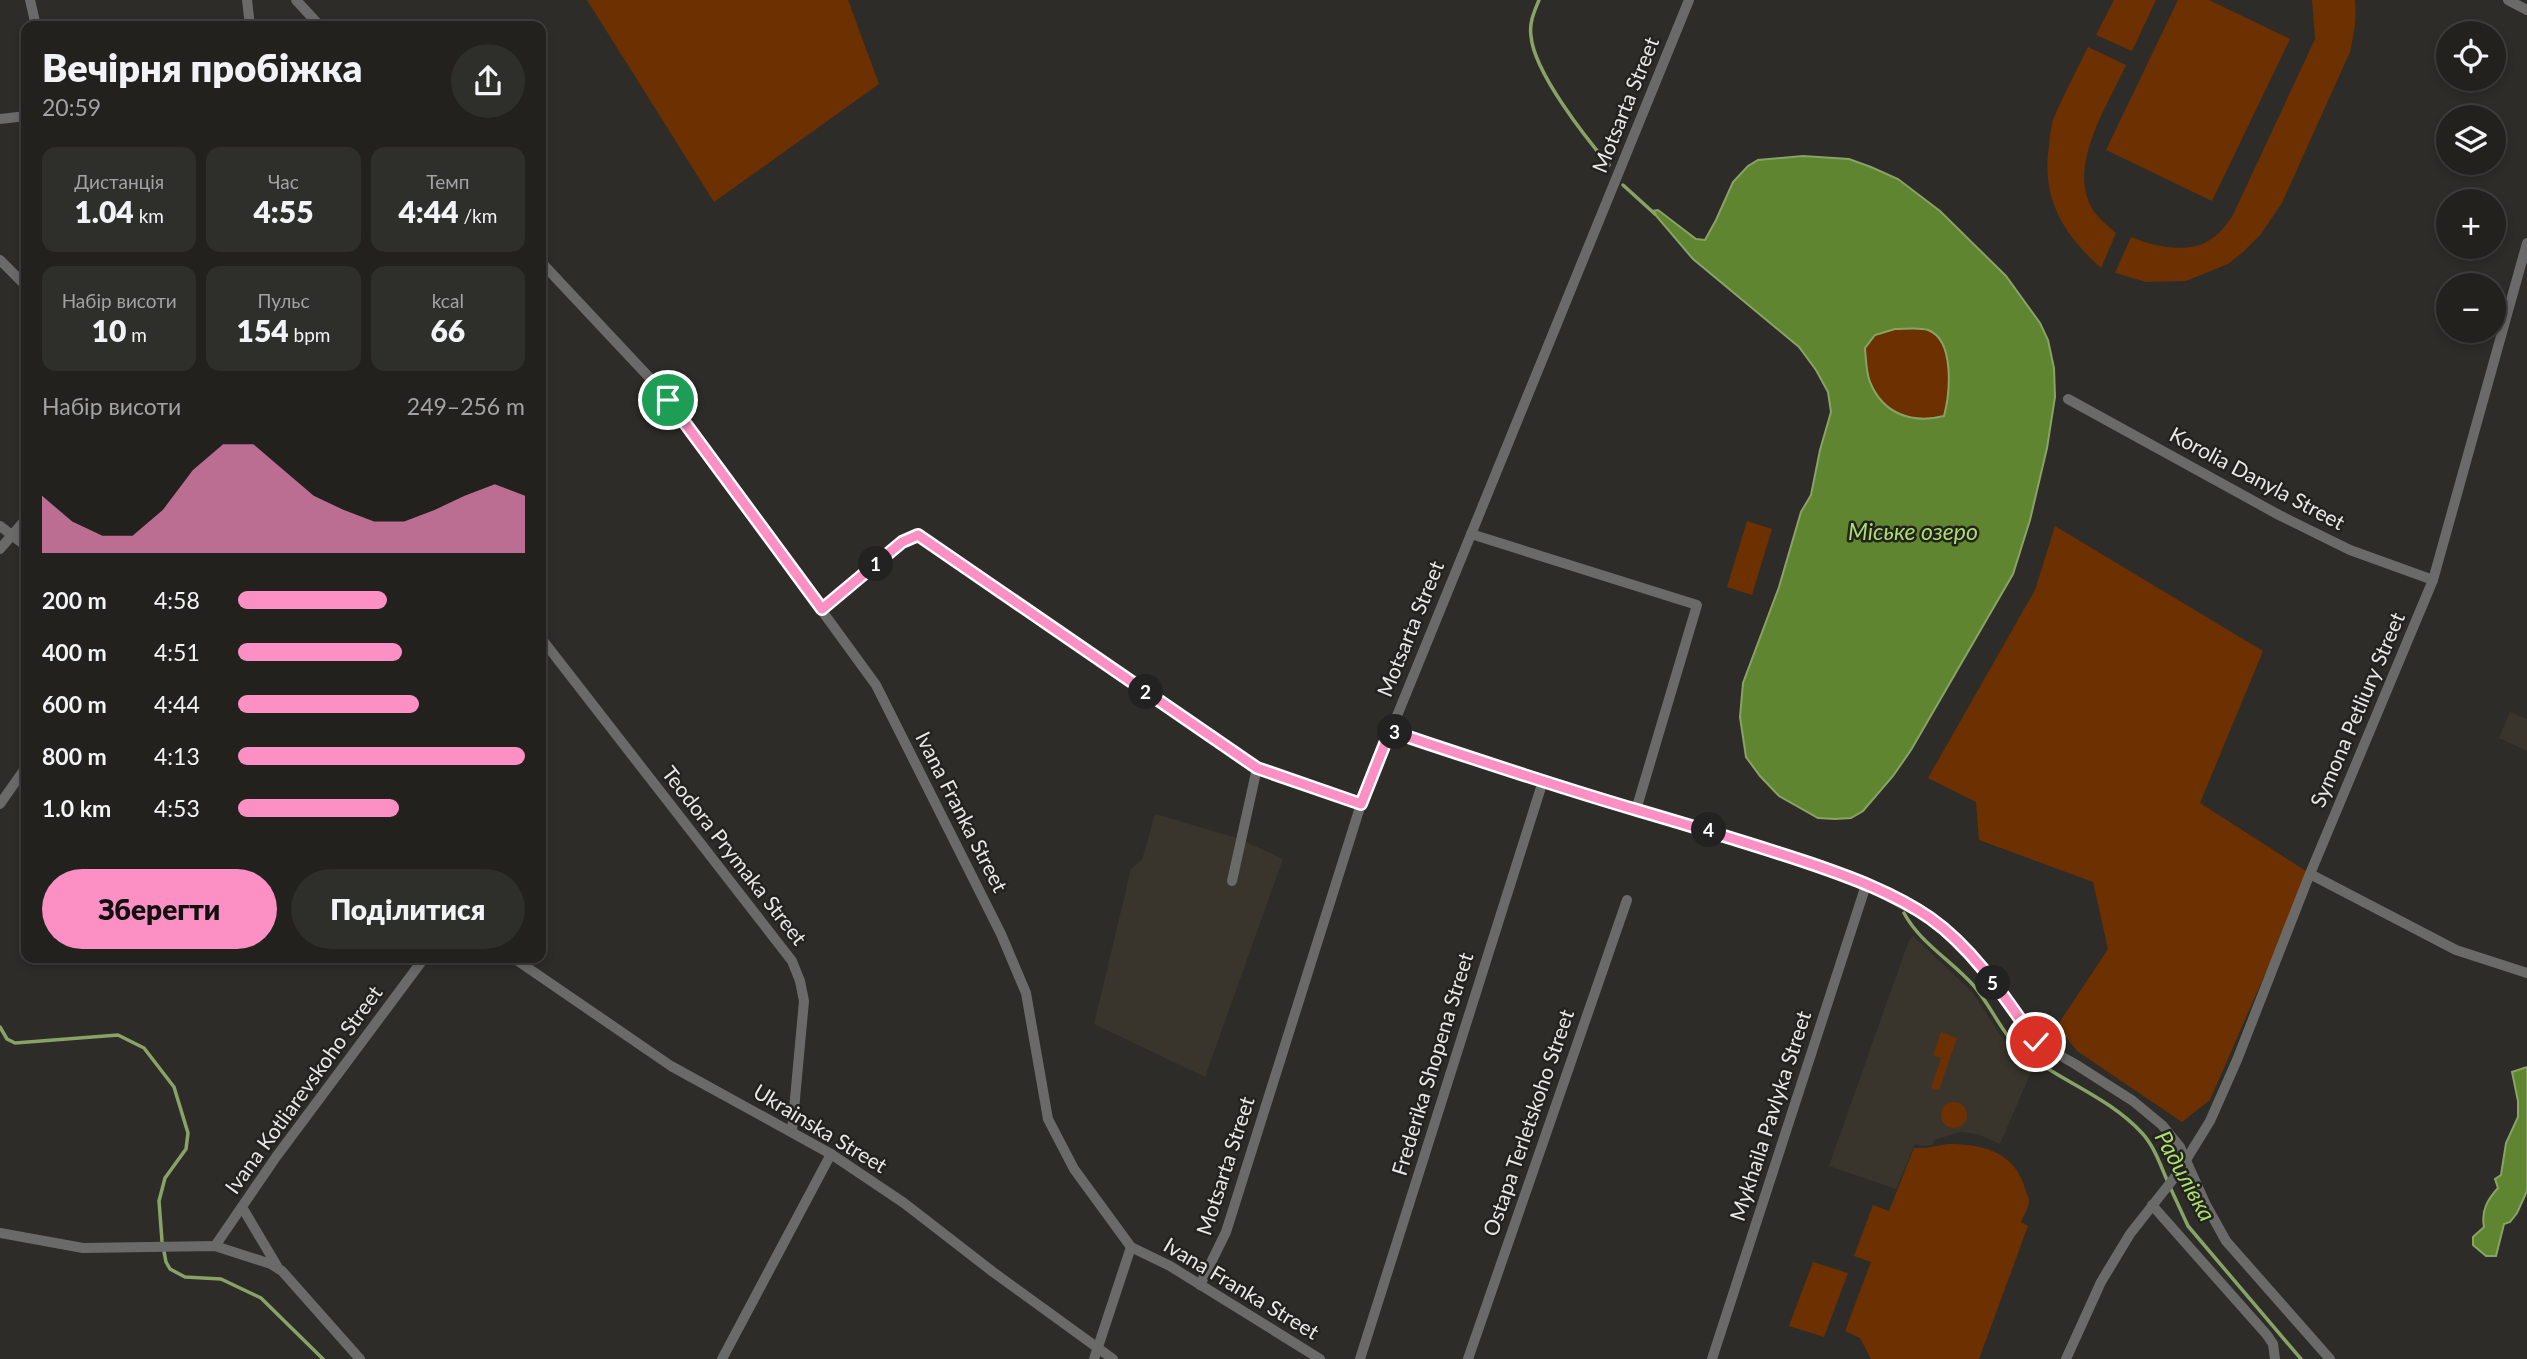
<!DOCTYPE html>
<html lang="uk">
<meta charset="utf-8">
<style>
body{margin:0;font-family:Lato,sans-serif;background:#2e2e2b;color:#f1f3f6;height:100vh;display:flex;flex-direction:column;font-size:26px;white-space:nowrap}
*{box-sizing:border-box;margin:0}
p{font-size:23px;color:#a2a3a4}
.icon{flex:none;width:38px;height:38px;fill:none;stroke:currentColor;stroke-width:2;stroke-linecap:round;stroke-linejoin:round}
.map{position:relative;flex:1;overflow:hidden}
.details{position:absolute;left:21px;top:21px;width:525px;height:942px;display:flex;flex-direction:column;background:#22211e;border-radius:14px;box-shadow:0 4px 10px #0003,0 0 0 2px #3f3e3c}
.details>*{flex:none}
.fabs{position:absolute;left:2436px;top:21px;display:grid;gap:14px}
.fabs a{display:grid;place-items:center;width:70px;height:70px;border-radius:50%;background:#22211e;box-shadow:0 4px 10px #0003,0 0 0 2px #3f3e3c;font-size:35px}
.pin{position:absolute;display:grid;place-items:center;width:60px;height:60px;color:#fff;margin:-30px;border:4px solid #fff;border-radius:50%;box-shadow:0 2px 7px #0007}
.km{position:absolute;width:35px;height:35px;margin:-18px;border-radius:50%;background:#222;color:#fff;font-size:19px;line-height:35px;text-align:center}
.round{display:grid;place-items:center;flex:none;width:74px;height:74px;border-radius:37px;background:#2e2e2b}
.head{display:flex;align-items:center;justify-content:space-between;height:119px;padding:0 21px}
h1{font-size:38px;font-weight:800;line-height:52px}
.figures{display:grid;grid-template-columns:repeat(3,1fr);gap:10px;height:119px;padding:7px 21px}
.figures div{display:grid;align-content:center;border-radius:14px;background:#2e2e2b;text-align:center}
.figures b{font-size:30px;font-weight:800}
.figures small{font-size:19px;font-weight:400}
.figures p{font-size:19px}
.chart{height:196px;padding:14px 21px}
.chart p{display:flex;justify-content:space-between}
.chart svg{width:100%;height:126px;margin-top:7px;fill:#fc8fc3;opacity:.7}
.cta{display:flex;gap:14px;margin-top:auto;padding:14px 21px}
.cta a{flex:1;height:80px;border-radius:42px;background:#fc8fc3;color:#111;font-size:28px;font-weight:800;line-height:80px;text-align:center}
.cta a+a{background:#2e2e2b;color:#f1f3f6}
ul{padding:0 21px;list-style:none;font-size:23px}
li{display:grid;grid-template-columns:112px 84px 1fr;align-items:center;height:52px}
li i{height:18px;border-radius:9px;background:#fc8fc3}
.map>svg:first-child{display:block}
.built{fill:#39352c}
.green{fill:#6d3000}
.water{fill:#608530;stroke:#89a367;stroke-width:2;fill-rule:evenodd}
.lines{fill:none;stroke-linecap:round;stroke-linejoin:round}
.stream{stroke:#89a367;stroke-width:3.5}
.minor{stroke:#6a6a68;stroke-width:10}
.route-casing{stroke:#fff;stroke-width:14}
.route{stroke:#fc8fc3;stroke-width:9}
.labels{text-anchor:middle;stroke-width:5;stroke-linejoin:round;paint-order:stroke}
.street-label{font-size:21px;fill:#e9e8e6;stroke:#23221e}
.water-label{font-size:23px;font-style:italic;fill:#abde6f;stroke:#23221e}
</style>
<div class="map">
<svg width="2527" height="1359" viewBox="0 0 2527 1359">
<rect width="100%" height="100%" fill="#2d2c28"/>
<g class="built">
<polygon points="2510,712 2527,719 2527,751 2499,738"/>
<polygon points="1155,814 1240,839 1283,859 1205,1077 1094,1024 1131,869 1142,860"/>
<polygon points="1913,936 1972,992 2005,1042 2034,1065 2000,1144 1977,1134 1961,1132 1934,1140 1933,1145 1922,1146 1915,1144 1896,1189 1829,1166 1905,951 1910,939"/>
</g>
<g class="green">
<polygon points="587,0 848,0 879,84 714,202"/>
<polygon points="2114,0 2156,0 2132,51 2096,35"/>
<polygon points="2178,0 2209,0 2290,39 2212,201 2106,150"/>
<path d="M 2312,0 L 2355,0 C 2357,18 2354,34 2350,52 L 2282,203 L 2261,234 L 2243,252 L 2228,264 L 2186,281 L 2146,282 L 2115,273 L 2131,237 C 2152,246 2187,254 2208,241 C 2219,235 2225,226 2232,217 L 2315,39 Z"/>
<path d="M 2088,47 L 2126,65 C 2108,105 2066,167 2093,210 C 2099,219 2108,226 2116,233 L 2101,268 C 2063,234 2041,198 2049,146 C 2050,136 2051,124 2055,115 C 2065,92 2077,69 2088,47 Z"/>
<path d="M 1895,329 C 1905,329 1919,327 1928,330 C 1956,340 1949,393 1944,416 C 1912,424 1883,415 1870,382 C 1866,372 1866,359 1865,349 L 1875,335 Z"/>
<polygon points="1747,521 1772,529 1752,595 1727,587"/>
<polygon points="2055,526 2263,651 2200,803 2309,873 2210,1100 2182,1122 2077,1051 2057,1026 2108,949 2093,882 1979,840 1976,802 1928,778 2035,590"/>
<polygon points="1941,1032 1957,1038 1939,1090 1931,1088 1941,1058 1933,1055"/>
<circle cx="1954" cy="1115" r="13"/>
<path d="M 1947,1144 C 1980,1144 2012,1150 2024,1185 C 2025,1190 2029,1197 2029,1201 C 2029,1207 2023,1217 2021,1222 L 2028,1226 L 1979,1359 L 1871,1359 L 1860,1338 L 1845,1331 L 1871,1262 L 1854,1256 L 1873,1205 L 1889,1211 L 1914,1148 L 1926,1148 Z"/>
<polygon points="1813,1262 1848,1273 1824,1337 1789,1326"/>
</g>
<g class="water">
<path d="M 1803,156 L 1849,159 L 1871,167 L 1898,179 L 1940,211 L 2006,276 L 2040,323 L 2048,340 L 2054,368 L 2055,397 L 2047,448 L 2030,520 L 2013,574 L 1911,750 L 1893,776 L 1863,811 L 1851,818 L 1835,819 L 1818,818 L 1779,796 L 1760,776 L 1746,757 L 1740,717 L 1743,683 L 1779,587 L 1801,512 L 1811,495 L 1820,450 L 1831,412 L 1828,392 L 1816,370 L 1799,347 L 1693,259 L 1652,211 L 1658,210 L 1696,239 L 1705,240 L 1716,220 L 1733,182 L 1748,166 L 1758,160 ZM 1895,329 C 1905,329 1919,327 1928,330 C 1955,340 1950,393 1944,416 C 1912,424 1883,414 1870,382 C 1866,372 1866,359 1865,348 L 1875,335 Z"/>
<path d="M 2527,1067 L 2527,1191 L 2517,1213 L 2510,1222 L 2504,1224 L 2496,1256 L 2486,1256 L 2473,1245 L 2473,1237 L 2484,1227 C 2481,1211 2487,1200 2498,1188 L 2495,1179 L 2501,1175 L 2506,1143 L 2518,1117 L 2518,1101 L 2512,1072 Z"/>
</g>
<g class="lines">
<g class="stream">
<path d="M 1539,0 C 1534,12 1529,23 1531,36 C 1534,72 1585,137 1609,165"/>
<polyline points="1623,185 1655,214"/>
<path d="M 1904,913 C 1920,943 1952,961 1974,986 C 1992,1007 2001,1033 2022,1051 C 2060,1081 2109,1097 2142,1133 C 2154,1146 2160,1164 2167,1180"/>
<polyline points="0,1027 7,1039 15,1043 118,1035 144,1048 174,1087 188,1133 186,1149 165,1178 159,1201 162,1241 166,1262 170,1269 185,1277 221,1279 261,1298 323,1359"/>
<polyline points="2170,1187 2188,1226 2301,1359"/>
</g>
<g class="minor">
<polyline points="30,0 36,26"/>
<polyline points="247,0 250,26"/>
<polyline points="296,0 320,26"/>
<polyline points="2508,0 2527,10"/>
<polyline points="0,119 26,116"/>
<polyline points="0,260 26,286"/>
<polyline points="541,262 661,390 876,685 1001,934 1026,993 1048,1119 1074,1169 1131,1247 1170,1266 1320,1359"/>
<polyline points="2068,399 2279,515 2350,550 2433,580"/>
<polyline points="0,526 26,546"/>
<polyline points="1471,534 1697,605 1636,810"/>
<polyline points="0,549 26,519"/>
<polyline points="823,609 902,542 918,535 1257,768 1361,804"/>
<polyline points="541,638 792,961 800,981 804,1001 792,1131"/>
<polyline points="1390,731 1787,856 1866,885 1933,920 1981,968 2036,1042 2075,1064 2133,1101 2162,1125 2180,1147 2206,1205 2226,1241 2330,1359"/>
<polyline points="0,804 26,767"/>
<polyline points="2310,874 2456,950 2527,973"/>
<polyline points="1232,881 1257,768"/>
<polyline points="512,957 671,1066 831,1154 904,1203 993,1272 1113,1359"/>
<polyline points="2152,1205 2267,1335 2273,1344 2275,1359"/>
<polyline points="242,1207 277,1266"/>
<polyline points="0,1233 83,1248 215,1246 271,1264 282,1271 360,1359"/>
<polyline points="215,1246 276,1157 425,957"/>
<polyline points="1200,1285 1226,1232 1361,804 1689,0"/>
<polyline points="722,1359 831,1154"/>
<polyline points="1094,1359 1131,1247"/>
<polyline points="1360,1359 1543,781"/>
<polyline points="1468,1359 1627,900"/>
<polyline points="1712,1359 1866,885"/>
<polyline points="2066,1359 2101,1282 2130,1234 2178,1173 2210,1121 2237,1060 2307,881 2433,580 2527,243"/>
</g>
</g>
<g class="lines">
<defs>
<path id="route" d="M 668,400 L 822,609 L 902,542 L 918,535 L 1257,768 L 1361,804 L 1390,731 C 1472,758 1554,786 1637,810 C 1695,827 1752,844 1809,863 C 1850,877 1894,893 1930,918 C 1974,949 2006,999 2036,1042"/>
</defs>
<use href="#route" class="route-casing"/>
<use href="#route" class="route"/>
</g>
<g class="labels">
<g class="street-label">
<text transform="translate(1626 105) rotate(-68)" y="7">Motsarta Street</text>
<text transform="translate(2257 479) rotate(28)" y="7">Korolia Danyla Street</text>
<text transform="translate(1411 629) rotate(-68)" y="7">Motsarta Street</text>
<text transform="translate(2358 710) rotate(-67)" y="7">Symona Petliury Street</text>
<text transform="translate(961 812) rotate(63)" y="7">Ivana Franka Street</text>
<text transform="translate(734 856) rotate(52)" y="7">Teodora Prymaka Street</text>
<text transform="translate(1433 1064) rotate(-73)" y="7">Frederika Shopena Street</text>
<text transform="translate(304 1090) rotate(-54)" y="7">Ivana Kotliarevskoho Street</text>
<text transform="translate(1771 1116) rotate(-72)" y="7">Mykhaila Pavlyka Street</text>
<text transform="translate(1529 1123) rotate(-71)" y="7">Ostapa Terletskoho Street</text>
<text transform="translate(820 1129) rotate(31)" y="7">Ukrainska Street</text>
<text transform="translate(1226 1166) rotate(-72)" y="7">Motsarta Street</text>
<text transform="translate(1241 1289) rotate(31)" y="7">Ivana Franka Street</text>
</g>
<g class="water-label">
<text x="1913" y="540">Міське озеро</text>
<text transform="translate(2185 1176) rotate(61)" y="8">Радилівка</text>
</g>
</g>
</svg>
<div class="fabs">
<a><svg class="icon" aria-label="locate" viewBox="0 0 24 24"><circle cx="12" cy="12" r="6"/><path d="M12 2v4M12 18v4M2 12h4M18 12h4"/></svg></a>
<a><svg class="icon" aria-label="layers" viewBox="0 0 24 24"><path d="M12 4l9 5-9 5-9-5zM3 14l9 5 9-5"/></svg></a>
<a>+</a>
<a>−</a>
</div>
<div class="pin" style="left:668px;top:400px;background:#1e9e55"><svg class="icon" aria-label="arrive" viewBox="0 0 24 24"><path d="M6 21V4h12l-3 4 3 4H6"/></svg></div>
<div class="pin" style="left:2036px;top:1042px;background:#d93025"><svg class="icon" aria-label="check" viewBox="0 0 24 24"><path d="M5 12l5 5 9-10"/></svg></div>
<b class="km" style="left:876px;top:564px">1</b>
<b class="km" style="left:1146px;top:692px">2</b>
<b class="km" style="left:1395px;top:732px">3</b>
<b class="km" style="left:1709px;top:830px">4</b>
<b class="km" style="left:1993px;top:983px">5</b>
<section class="details">
<div class="head"><div><h1>Вечірня пробіжка</h1><p>20:59</p></div><a class="round"><svg class="icon" aria-label="share" viewBox="0 0 24 24"><path d="M12 15V3M7 8l5-5 5 5M5 13v7h14v-7"/></svg></a></div>
<div class="figures">
<div><p>Дистанція</p><b>1.04<small> km</small></b></div>
<div><p>Час</p><b>4:55</b></div>
<div><p>Темп</p><b>4:44<small> /km</small></b></div>
</div>
<div class="figures">
<div><p>Набір висоти</p><b>10<small> m</small></b></div>
<div><p>Пульс</p><b>154<small> bpm</small></b></div>
<div><p>kcal</p><b>66</b></div>
</div>
<div class="chart"><p><span>Набір висоти</span>249–256 m</p>
<svg viewBox="0 0 160 44" preserveAspectRatio="none"><path d="M0 44V24L10 33L20 38L30 38L40 29L50 15L60 6L70 6L80 15L90 24L100 29L110 33L120 33L130 29L140 24L150 20L160 24V44z"/></svg>
</div>
<ul>
<li><b>200 m</b>4:58<i style="width:52%"></i></li>
<li><b>400 m</b>4:51<i style="width:57%"></i></li>
<li><b>600 m</b>4:44<i style="width:63%"></i></li>
<li><b>800 m</b>4:13<i style="width:100%"></i></li>
<li><b>1.0 km</b>4:53<i style="width:56%"></i></li>
</ul>
<div class="cta"><a>Зберегти</a><a>Поділитися</a></div>
</section>
</div>
